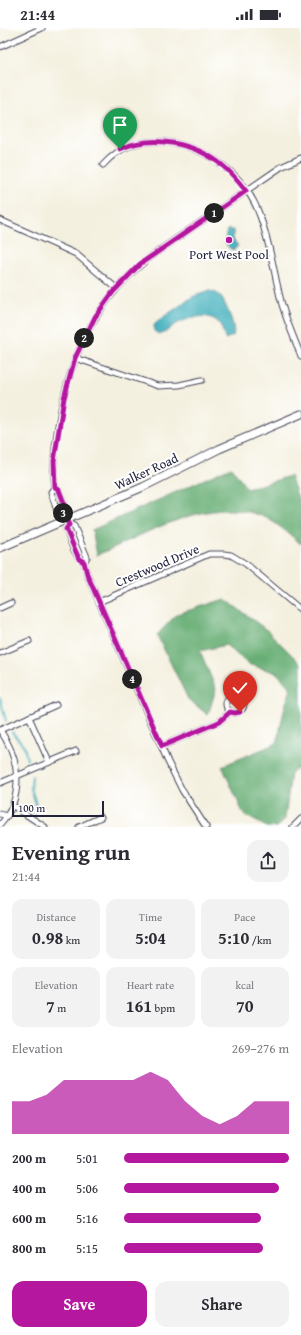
<!DOCTYPE html>
<meta charset="utf-8">
<style>
body{margin:0;font-family:"Gentium Book Plus",serif;background:#f2f2f3;color:#2b2b33;height:100vh;display:flex;flex-direction:column;font-size:15px;white-space:nowrap}
*{box-sizing:border-box;margin:0}
p{font-size:13px;color:#7c7c81}
.icon{flex:none;width:22px;height:22px;fill:none;stroke:currentColor;stroke-width:2;stroke-linecap:round;stroke-linejoin:round}
.map{position:relative;height:799px;overflow:hidden}
.details{display:flex;flex-direction:column;background:#fff;flex:1}
.details>*{flex:none}
.scale{position:absolute;left:12px;bottom:10px;width:92px;box-sizing:border-box;padding-left:4px;border:2px solid #22223b;border-top:0;font-size:11px;line-height:14px;white-space:nowrap;color:#22223b;-webkit-text-stroke:3px #fff;paint-order:stroke}
.pin{position:absolute;display:grid;place-items:center;width:34px;height:34px;color:#fff;margin:-41px -17px;border-radius:50% 50% 50% 0;rotate:-45deg;box-shadow:0 0 4px #0007}
.pin .icon{rotate:45deg}
.km{position:absolute;width:20px;height:20px;margin:-10px;border-radius:50%;background:#222;color:#fff;font-size:11px;line-height:20px;text-align:center}
.round{display:grid;place-items:center;flex:none;width:42px;height:42px;border-radius:12px;background:#f2f2f3}
.overview{display:flex;align-items:center;justify-content:space-between;height:68px;padding:0 12px}
h1{font-size:22px;font-weight:700;line-height:30px}
.stats{display:grid;grid-template-columns:repeat(3,1fr);gap:6px;height:68px;padding:4px 12px}
.stats div{display:grid;align-content:center;border-radius:10px;background:#f2f2f3;text-align:center}
.stats b{font-size:17px;font-weight:700}
.stats small{font-size:11px;font-weight:400}
.stats p{font-size:11px}
.chart{height:112px;padding:8px 12px}
.chart p{display:flex;justify-content:space-between}
.chart svg{width:100%;height:72px;margin-top:4px;fill:#b5179e;opacity:.7}
.cta{display:flex;gap:8px;margin-top:auto;padding:8px 12px}
.cta a{flex:1;height:46px;border-radius:12px;background:#b5179e;color:#fff;font-size:16px;font-weight:700;line-height:46px;text-align:center}
.cta a+a{background:#f2f2f3;color:#2b2b33}
ul{padding:0 12px;list-style:none;font-size:13px}
li{display:grid;grid-template-columns:64px 48px 1fr;align-items:center;height:30px}
li i{height:10px;border-radius:5px;background:#b5179e}
.status{display:flex;justify-content:space-between;align-items:center;height:28px;padding:0 20px;background:#fff;direction:ltr}
.status svg{height:11px;fill:currentColor}
.map>svg:first-child{display:block}
.forest{fill:#66ad73;stroke:#446857}
.water{fill:#3eadba;stroke:#30687a}
.lines{fill:none;stroke-linecap:round;stroke-linejoin:round}
.stream{stroke:#3eadba;stroke-width:2}
.street-casing{stroke:#424154;stroke-width:7}
.secondary-casing{stroke:#424154;stroke-width:9}
.street{stroke:#fff;stroke-width:5}
.secondary{stroke:#fff;stroke-width:7}
.route-casing{stroke:#fff;stroke-width:8}
.route{stroke:#b5179e;stroke-width:5}
.poi-dot{fill:#b5179e;stroke:#fff;stroke-width:1.5}
.labels{text-anchor:middle;stroke-width:4;stroke-linejoin:round;paint-order:stroke}
.poi-label{font-size:13px;fill:#22223b;stroke:#fff}
.street-label{font-size:13px;fill:#22223b;stroke:#fff}
</style>
<div class="status"><b>21:44</b><svg viewBox="0 0 49 12"><path d="M0 12V9h3v3zM5 12V6h3v6zM10 12V3h3v9zM15 12V0h3v12zM26 1h20v11H26zM47 4h2v5h-2z"/></svg></div>
<div class="map">
<svg width="301" height="799" viewBox="0 0 301 799">
<rect width="100%" height="100%" fill="#fff"/>
<filter id="ink" filterUnits="userSpaceOnUse"><feTurbulence type="fractalNoise" baseFrequency=".025" numOctaves="2"/><feDisplacementMap in="SourceGraphic" scale="8" xChannelSelector="R" yChannelSelector="G"/><feConvolveMatrix kernelMatrix="1 2 1 2 8 2 1 2 1" color-interpolation-filters="sRGB"/></filter>
<filter id="wash" filterUnits="userSpaceOnUse"><feTurbulence type="fractalNoise" baseFrequency=".012" numOctaves="4" result="noise"/><feDisplacementMap in="SourceGraphic" scale="16" xChannelSelector="R" yChannelSelector="G"/><feGaussianBlur stdDeviation="0.9" result="paint"/><feColorMatrix in="noise" values="0 0 0 0 0 0 0 0 0 0 0 0 0 0 0 0 0 1.4 0 .05"/><feComposite in="paint" operator="in"/></filter>
<g filter="url(#wash)">
<rect width="100%" height="100%" fill="#f4f0df"/>
<g class="forest">
<path d="M 231,439 L 247,461 L 290,448 L 301,478 L 301,516 C 290,507 273,491 259,487 C 207,468 144,507 97,527 L 92,502 Z"/>
<polygon points="225,571 268,603 301,636 301,739 291,744 285,791 278,799 267,799 244,787 222,738 277,715 285,678 291,661 277,645 248,636 226,617 200,623 216,661 208,687 188,671 157,607 177,586"/>
</g>
<g class="water">
<path d="M 230,201 L 234,203 L 233,211 L 238,218 L 234,222 C 225,220 224,211 227,203 Z"/>
<path d="M 210,263 C 214,264 218,265 221,269 C 226,276 237,301 233,308 L 225,311 C 223,305 222,298 218,294 C 206,283 185,291 173,298 C 170,300 167,304 163,305 C 159,307 157,305 154,303 L 154,298 L 156,294 L 194,268 Z"/>
</g>
<g class="lines">
<g class="stream">
<polyline points="0,670 6,693"/>
<polyline points="12,704 24,718 27,732"/>
<polyline points="32,748 31,760 36,777 35,786"/>
</g>
</g>
</g>
<g filter="url(#ink)">
<g class="lines">
<defs>
<g id="street">
<polyline points="0,19 42,0"/>
<path d="M 103,137 C 121,117 140,112 166,114 C 208,119 246,148 260,188 C 270,215 274,245 281,273 C 286,292 294,310 301,328"/>
<polyline points="0,192 76,226 116,260"/>
<polyline points="75,330 158,358 179,357 202,352"/>
<path d="M 55,459 C 52,439 55,418 58,398 C 70,325 97,268 157,224 L 281,139 L 301,130"/>
<polygon points="55,459 59,463 66,480 63,484 57,483 51,464"/>
<path d="M 84,534 C 74,529 70,511 66,501 L 69,497 L 74,498 L 87,529 L 84,534 L 87,546 L 168,734 L 182,762 L 206,799"/>
<polyline points="99,574 209,526 224,526 231,527 246,536 301,582"/>
<polyline points="0,580 11,575"/>
<polyline points="0,625 29,613"/>
<circle cx="235" cy="676" r="9"/>
<polyline points="29,689 49,734"/>
<path d="M 0,702 C 20,731 25,769 0,797"/>
<polyline points="0,702 56,677"/>
<polyline points="162,718 219,694 230,684"/>
<polyline points="0,755 76,723"/>
<polyline points="13,778 45,799"/>
<polyline points="0,786 7,788"/>
<polyline points="79,799 101,789"/>
<polyline points="293,799 301,791"/>
</g>
<polyline id="secondary" points="0,520 143,459 219,421 301,386"/>
</defs>
<use href="#street" class="street-casing"/>
<use href="#secondary" class="secondary-casing"/>
<use href="#street" class="street"/>
<use href="#secondary" class="secondary"/>
</g>
</g>
<g class="lines" filter="url(#ink)">
<defs>
<path id="route" d="M 120,121 C 153,106 196,115 223,138 C 232,145 239,154 246,163 L 140,236 L 113,264 L 95,289 L 75,330 L 64,370 L 54,433 L 55,459 L 59,462 L 66,480 L 63,484 L 69,497 L 66,501 L 79,531 L 84,534 L 87,546 L 162,718 L 219,694 L 230,684 L 235,685 L 240,684"/>
</defs>
<use href="#route" class="route-casing"/>
<use href="#route" class="route"/>
</g>
<circle class="poi-dot" cx="229" cy="212" r="4"/>
<g class="labels">
<g class="poi-label">
<text x="229" y="231">Port West Pool</text>
</g>
<g class="street-label">
<text transform="translate(146 443) rotate(-25)" y="5">Walker Road</text>
<text transform="translate(157 537) rotate(-23)" y="5">Crestwood Drive</text>
</g>
</g>
</svg>
<div class="scale">100 m</div>
<div class="pin" style="left:120px;top:121px;background:#1e9e55"><svg class="icon" aria-label="arrive" viewBox="0 0 24 24"><path d="M6 21V4h12l-3 4 3 4H6"/></svg></div>
<div class="pin" style="left:240px;top:684px;background:#d93025"><svg class="icon" aria-label="check" viewBox="0 0 24 24"><path d="M5 12l5 5 9-10"/></svg></div>
<b class="km" style="left:214px;top:185px">1</b>
<b class="km" style="left:84px;top:310px">2</b>
<b class="km" style="left:63px;top:485px">3</b>
<b class="km" style="left:132px;top:651px">4</b>
</div>
<section class="details">
<div class="overview"><div><h1>Evening run</h1><p>21:44</p></div><a class="round"><svg class="icon" aria-label="share" viewBox="0 0 24 24"><path d="M12 15V3M7 8l5-5 5 5M5 13v7h14v-7"/></svg></a></div>
<div class="stats">
<div><p>Distance</p><b>0.98<small> km</small></b></div>
<div><p>Time</p><b>5:04</b></div>
<div><p>Pace</p><b>5:10<small> /km</small></b></div>
</div>
<div class="stats">
<div><p>Elevation</p><b>7<small> m</small></b></div>
<div><p>Heart rate</p><b>161<small> bpm</small></b></div>
<div><p>kcal</p><b>70</b></div>
</div>
<div class="chart"><p><span>Elevation</span>269–276 m</p>
<svg viewBox="0 0 160 44" preserveAspectRatio="none"><path d="M0 44V24L10 24L20 20L30 11L40 11L50 11L60 11L70 11L80 6L90 11L100 24L110 33L120 38L130 33L140 24L150 24L160 24V44z"/></svg>
</div>
<ul>
<li><b>200 m</b>5:01<i style="width:100%"></i></li>
<li><b>400 m</b>5:06<i style="width:94%"></i></li>
<li><b>600 m</b>5:16<i style="width:83%"></i></li>
<li><b>800 m</b>5:15<i style="width:84%"></i></li>
</ul>
<div class="cta"><a>Save</a><a>Share</a></div>
</section>
